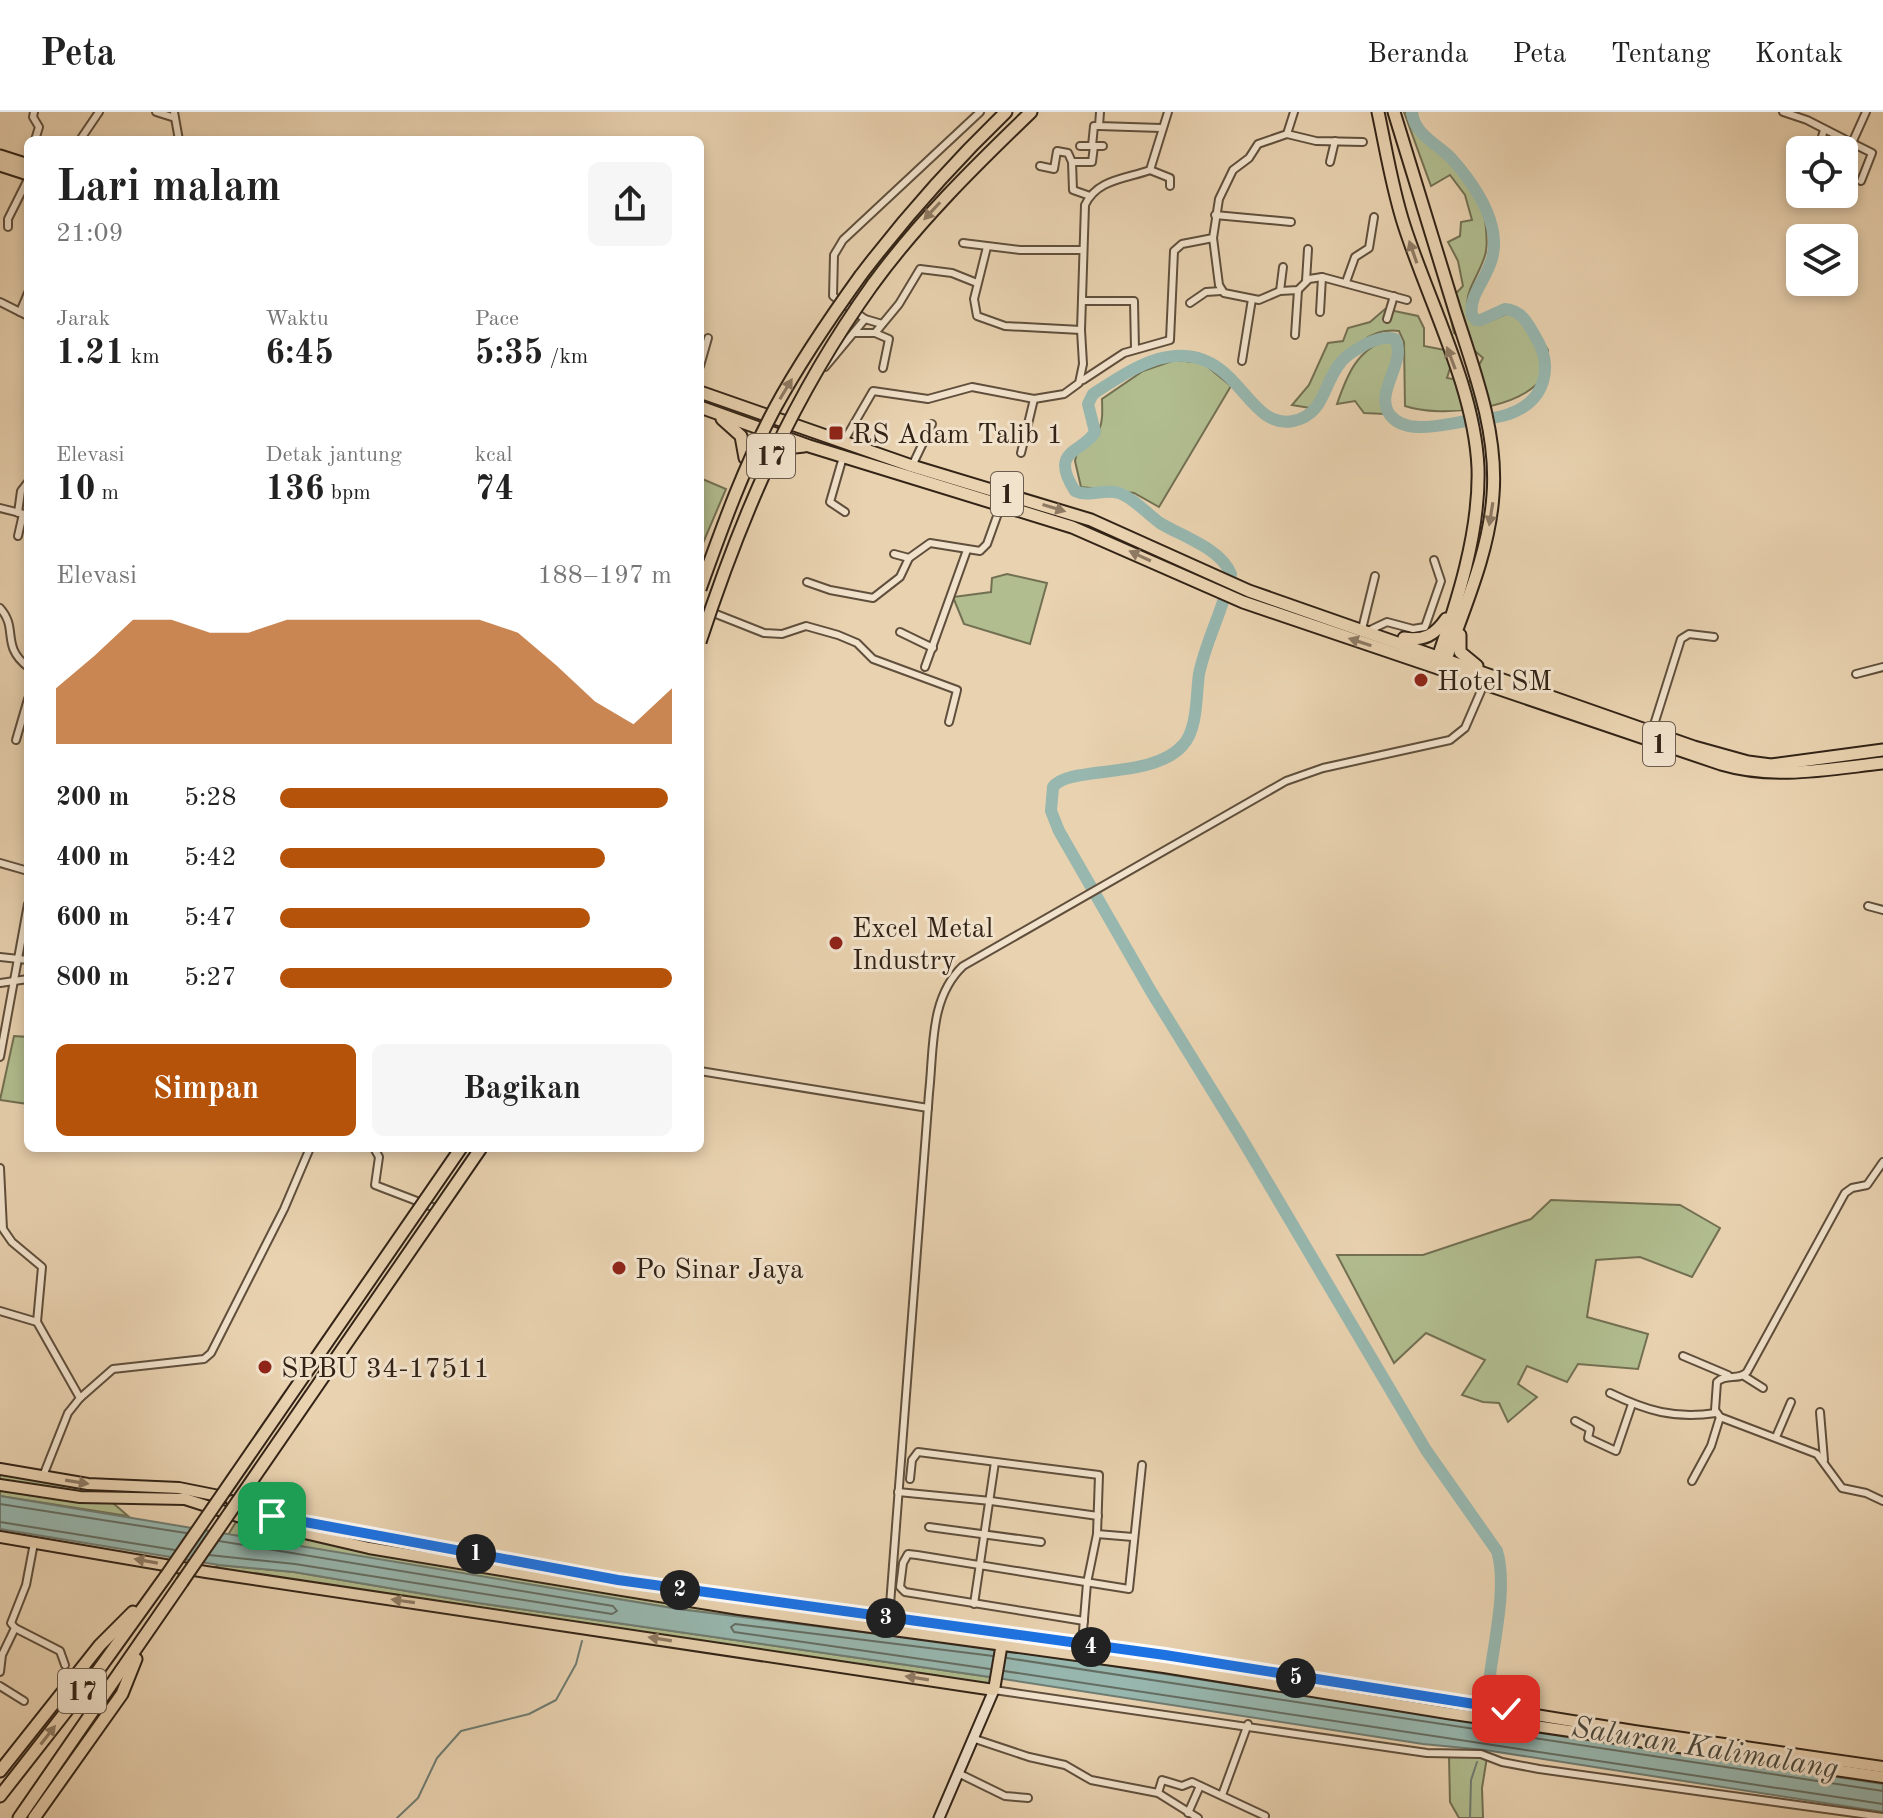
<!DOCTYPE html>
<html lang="id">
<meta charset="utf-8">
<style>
body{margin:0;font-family:"Old Standard TT",serif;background:#f6f6f6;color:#222;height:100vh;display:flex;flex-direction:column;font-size:30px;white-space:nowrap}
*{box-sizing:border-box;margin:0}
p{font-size:26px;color:#767676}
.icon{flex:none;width:44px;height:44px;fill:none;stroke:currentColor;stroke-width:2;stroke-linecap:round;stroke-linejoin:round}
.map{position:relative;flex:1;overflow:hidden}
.sheet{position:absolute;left:24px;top:24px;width:680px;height:1016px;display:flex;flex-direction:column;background:#fff;border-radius:12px;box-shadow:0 4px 12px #0003}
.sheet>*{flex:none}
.buttons{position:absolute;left:1786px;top:24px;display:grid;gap:16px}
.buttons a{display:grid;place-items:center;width:72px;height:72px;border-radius:12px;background:#fff;box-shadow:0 4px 12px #0003;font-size:40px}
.pin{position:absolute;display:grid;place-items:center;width:68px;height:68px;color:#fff;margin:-34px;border-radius:16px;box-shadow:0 4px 12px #0006}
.km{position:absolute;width:40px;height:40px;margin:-20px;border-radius:50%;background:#222;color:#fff;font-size:22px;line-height:40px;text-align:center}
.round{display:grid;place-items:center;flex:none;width:84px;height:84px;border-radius:12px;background:#f6f6f6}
.overview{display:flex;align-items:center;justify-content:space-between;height:136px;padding:0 32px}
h1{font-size:44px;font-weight:700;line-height:60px}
.figures{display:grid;grid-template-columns:repeat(3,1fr);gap:12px;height:136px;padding:8px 32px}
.figures div{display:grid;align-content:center}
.figures b{font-size:34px;font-weight:700}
.figures small{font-size:22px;font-weight:400}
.figures p{font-size:22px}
.chart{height:224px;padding:16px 32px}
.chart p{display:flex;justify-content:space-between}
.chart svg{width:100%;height:144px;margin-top:8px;fill:#b45309;opacity:.7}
.cta{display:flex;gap:16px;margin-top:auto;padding:16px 32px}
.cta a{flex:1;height:92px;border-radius:12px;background:#b45309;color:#fff;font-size:32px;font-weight:700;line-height:92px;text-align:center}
.cta a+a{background:#f6f6f6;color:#222}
ul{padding:0 32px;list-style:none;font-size:26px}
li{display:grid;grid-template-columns:128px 96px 1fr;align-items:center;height:60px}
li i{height:20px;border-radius:10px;background:#b45309}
header{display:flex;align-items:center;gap:48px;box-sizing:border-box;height:112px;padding:0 40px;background:#fff;border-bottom:2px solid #e0e0e0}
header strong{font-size:38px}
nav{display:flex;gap:44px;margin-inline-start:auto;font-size:28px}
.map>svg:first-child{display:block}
.green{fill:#b1bd8f;stroke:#727052;stroke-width:2}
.water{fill:#97b7af;stroke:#6f7c72;stroke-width:2}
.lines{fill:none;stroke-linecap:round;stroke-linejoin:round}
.shore{stroke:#646d62;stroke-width:2}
.stream{stroke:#6f7c72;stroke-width:2}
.river{stroke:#97b7af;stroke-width:12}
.street-casing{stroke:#604f3c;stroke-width:10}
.secondary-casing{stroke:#322316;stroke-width:13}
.primary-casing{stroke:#322316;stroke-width:14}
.highway-casing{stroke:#322316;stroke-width:15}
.street{stroke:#f1e2cc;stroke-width:6}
.secondary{stroke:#f1e2cc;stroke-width:9}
.primary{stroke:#e9d2b0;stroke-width:10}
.highway{stroke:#e9d2b0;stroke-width:11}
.highway-bridge-casing{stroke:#322316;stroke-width:15;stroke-linecap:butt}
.highway-bridge{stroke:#e9d2b0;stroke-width:11}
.oneway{fill:#8e7a63}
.route-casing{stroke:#fff;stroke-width:16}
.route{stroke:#1a73e8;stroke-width:10}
.poi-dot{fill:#8f2418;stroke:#f1e2cc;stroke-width:3}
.labels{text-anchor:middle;stroke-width:6;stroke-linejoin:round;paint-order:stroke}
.shield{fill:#f1e2cc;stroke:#6b5c4d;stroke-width:2}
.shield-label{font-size:26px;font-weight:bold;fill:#322316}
.poi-label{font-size:28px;fill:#322316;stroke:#f1e2cc;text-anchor:start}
.water-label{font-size:30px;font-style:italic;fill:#4b483c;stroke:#f1e2cc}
</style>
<header>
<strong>Peta</strong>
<nav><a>Beranda</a><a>Peta</a><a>Tentang</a><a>Kontak</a></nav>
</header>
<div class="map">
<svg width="1883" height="1706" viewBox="0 0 1883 1706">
<rect width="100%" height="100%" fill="#e9d2b0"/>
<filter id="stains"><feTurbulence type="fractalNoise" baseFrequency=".0025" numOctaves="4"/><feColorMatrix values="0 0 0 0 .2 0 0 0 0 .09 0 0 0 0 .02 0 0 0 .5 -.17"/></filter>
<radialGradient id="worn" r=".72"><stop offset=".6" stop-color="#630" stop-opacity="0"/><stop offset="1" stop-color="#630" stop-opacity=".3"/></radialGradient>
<g class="green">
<path d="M 1404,0 L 1408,0 C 1415,33 1468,49 1481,90 C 1485,101 1488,127 1486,139 C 1482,165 1445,197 1488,210 L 1511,200 L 1527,206 L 1548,238 C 1548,246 1548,256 1544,263 C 1524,298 1440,306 1405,294 L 1404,230 L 1399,219 C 1346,213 1343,275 1310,296 L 1292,293 L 1309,273 L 1328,231 L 1343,229 L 1348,216 L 1370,210 L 1385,197 L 1418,204 L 1424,216 L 1424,234 L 1455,240 L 1447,266 L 1469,270 L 1483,246 L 1454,221 L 1447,191 L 1463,174 L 1458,149 L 1448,130 L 1460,124 L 1461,110 L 1472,108 L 1465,83 L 1450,63 L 1431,74 Z"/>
<path d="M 1389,227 L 1397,234 L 1386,278 L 1385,302 L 1364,301 L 1355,289 L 1337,292 C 1347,263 1357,237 1389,227 Z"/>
<path d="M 1175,248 L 1203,251 L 1231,274 L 1159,395 L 1134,381 L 1081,375 L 1075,349 L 1078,336 C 1102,321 1103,316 1102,287 L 1143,259 Z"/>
<polygon points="700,366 726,377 700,438"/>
<polygon points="1007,462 1047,471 1030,532 964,512 953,485 991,480 992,466"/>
<polygon points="14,924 28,925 28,992 0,988"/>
<polygon points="1551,1088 1680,1093 1720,1116 1692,1165 1640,1145 1596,1148 1587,1205 1648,1222 1638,1257 1578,1252 1567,1270 1527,1254 1518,1272 1537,1285 1508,1310 1499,1291 1483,1290 1462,1283 1485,1248 1426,1221 1394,1251 1337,1143 1423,1143 1531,1107"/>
<polygon points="0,1358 106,1373 106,1385 128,1404 0,1384"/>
<polygon points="239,1405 453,1449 455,1438 741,1487 739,1496 1001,1531 1003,1523 1314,1569 1310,1580 1220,1564 1217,1570 1001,1537 678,1497 228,1423"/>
<polygon points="219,1453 294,1460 478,1491 997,1566 994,1578 206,1460"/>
<polygon points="1449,1644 1487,1645 1482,1676 1483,1706 1459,1706 1450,1690"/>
</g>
<polygon class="water" points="0,1384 678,1497 1001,1537 1883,1672 1883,1700 1485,1638 1423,1632 997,1566 478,1491 294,1460 219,1453 0,1417"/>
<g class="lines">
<g class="shore">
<polyline points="0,1392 186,1421"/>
<polyline points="0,1410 175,1438"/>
<polyline points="209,1443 295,1452 612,1502 617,1499 613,1494 219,1429"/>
<polyline points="1007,1546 1883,1679"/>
<polyline points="990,1557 734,1520 731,1515 735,1512 993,1544"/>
<polyline points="1004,1559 1883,1692"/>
</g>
<g class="stream">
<polyline points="1487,1586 1489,1571"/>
<polyline points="397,1706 418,1686 437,1646 461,1619 529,1602 556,1588 576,1552 582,1529"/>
<polyline points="1470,1706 1471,1668 1477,1650"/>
</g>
<path class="river" d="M 1412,0 C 1414,22 1437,32 1451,46 C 1468,65 1486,90 1492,115 C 1503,158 1467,176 1472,203 L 1476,208 L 1481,208 L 1505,197 C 1522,199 1527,210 1535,224 C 1554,254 1546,289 1509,302 C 1496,307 1480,307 1467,309 C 1445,312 1406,324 1390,303 C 1373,280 1408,250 1395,227 C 1385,224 1376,227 1366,232 C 1357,237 1347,242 1341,250 C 1323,271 1325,303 1293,309 C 1244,319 1238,225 1158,247 C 1135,254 1113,269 1093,282 L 1088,292 L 1095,320 C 1083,341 1048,337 1075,379 C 1090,386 1104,376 1119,381 C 1135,387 1146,401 1160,411 C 1183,425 1220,436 1231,462 C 1224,496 1206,528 1199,562 C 1196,582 1198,617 1183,633 C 1153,668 1068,653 1053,675 L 1051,699 L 1059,719 L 1152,881 L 1239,1022 L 1426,1338 L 1497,1439 C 1508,1475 1493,1533 1489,1571"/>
<defs>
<g id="street">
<polyline points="34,0 33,5 39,15 35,28"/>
<polyline points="156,0 175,6"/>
<polyline points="174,0 179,28"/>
<polyline points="1100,0 1099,14 1161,16"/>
<polyline points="1783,0 1807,8 1852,31 1866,0"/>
<polyline points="1287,22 1316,29 1363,30"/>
<polyline points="80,28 99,0"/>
<polyline points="1080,34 1103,34"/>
<polyline points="1092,34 1094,14 1099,14"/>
<polyline points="1818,38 1824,18"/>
<polyline points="1844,48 1852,31 1872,41 1861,69"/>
<polyline points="1072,50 1092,50 1094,34"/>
<polyline points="1330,50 1335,29"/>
<polyline points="1040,54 1054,57 1057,39 1068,41 1072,50 1073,78 1090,84"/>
<polyline points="1150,58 1170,66 1170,74"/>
<polyline points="1215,103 1291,110"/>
<polyline points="8,115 8,107 28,67"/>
<polyline points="1213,126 1219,173 1224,181 1259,188 1280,179 1298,178 1309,167 1322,165 1407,188"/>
<polyline points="963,131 1020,138 1082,138"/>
<polyline points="987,135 974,187 977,204 1005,214 1081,218"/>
<polyline points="1306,169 1308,137"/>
<polyline points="1346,170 1355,145 1369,136 1374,105"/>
<polyline points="1280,179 1283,155"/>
<polyline points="1084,189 1134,189 1135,237"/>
<polyline points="0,190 28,204"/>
<polyline points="1190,191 1206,180 1221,179"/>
<polyline points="20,200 28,181"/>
<polyline points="1320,200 1322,165"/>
<polyline points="1387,207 1394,184"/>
<polyline points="882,212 865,207 833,184 834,143 843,128 980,0"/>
<polyline points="854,221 875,221 899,192 920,157 952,161 977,171"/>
<polyline points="875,221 889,227 883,256"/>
<polyline points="1295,223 1298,178"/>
<polyline points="1242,249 1252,187"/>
<polyline points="700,254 708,226"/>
<polyline points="825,255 865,207"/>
<polyline points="1083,268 1124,241 1170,228 1174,139 1182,132 1213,126 1219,87 1233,58 1249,46 1258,32 1287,22 1294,0"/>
<path d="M 844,329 L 873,279 L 928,287 L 972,275 L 1034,287 L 1064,282 L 1079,271 L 1083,252 L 1081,218 L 1085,93 C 1097,67 1126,67 1150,58 L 1168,0"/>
<polyline points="1021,341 1034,287"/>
<polyline points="843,345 830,390 845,400"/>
<polyline points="912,354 932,312"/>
<polyline points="0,396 28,403"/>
<polyline points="18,401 21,379 28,370"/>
<polyline points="18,424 23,402"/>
<polyline points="894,442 909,446 930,431 980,439 987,432 1001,393"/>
<polyline points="807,470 830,478 873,486 900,465 909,446"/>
<path d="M 0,496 C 19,517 0,533 28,555"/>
<polyline points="711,500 764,521 782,522 806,514 838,523 857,531 873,547 957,578 949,610"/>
<polyline points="1362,517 1375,464"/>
<polyline points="1368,519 1387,510 1413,517 1425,515 1441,469 1434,448"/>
<polyline points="900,520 933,536"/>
<polyline points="925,555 967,438"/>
<polyline points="1856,562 1883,555"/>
<polyline points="1652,619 1681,527 1689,522 1714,525"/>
<polyline points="16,628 28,587"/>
<polyline points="0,751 28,759"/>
<polyline points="1868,794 1883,798"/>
<polyline points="0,845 28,848"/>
<polyline points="0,871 28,867"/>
<polyline points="0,945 28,792"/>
<polyline points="700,959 928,996"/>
<polyline points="374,1036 379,1045 375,1073 435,1096"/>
<path d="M 1883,1050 L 1867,1073 L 1852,1076 L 1845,1081 L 1747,1260 C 1739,1269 1726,1261 1717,1270 L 1715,1298 L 1720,1305 L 1817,1342 L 1842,1376 L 1866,1381 L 1883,1389"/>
<polyline points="0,1056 3,1117 12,1130 42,1155 37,1210 80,1286"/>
<polyline points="0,1199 37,1210"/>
<polyline points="1683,1244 1728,1263"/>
<polyline points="1744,1264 1763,1276"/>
<path d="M 1610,1281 C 1647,1299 1674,1307 1716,1301"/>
<polyline points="1820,1300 1824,1348"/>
<polyline points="1575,1309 1590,1317 1588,1326 1616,1339 1632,1292"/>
<polyline points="1776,1325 1791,1290"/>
<polyline points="43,1364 68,1301 80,1286 113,1257 204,1247 211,1241 284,1097 310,1036"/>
<polyline points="910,1367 912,1348 918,1340 1099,1363 1097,1422 1087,1471 1081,1543"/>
<polyline points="1692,1369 1711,1334 1720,1305"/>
<polyline points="898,1380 991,1389 1098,1404"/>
<polyline points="929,1415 1041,1430"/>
<polyline points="1097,1422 1133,1425"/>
<polyline points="974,1492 995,1350"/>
<path d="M 889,1506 L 929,981 C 934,937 929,886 963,854 L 1286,669 L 1323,656 L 1450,628 L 1465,616 L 1484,572"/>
<polyline points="1084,1509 905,1480 900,1475 903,1451 908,1442 917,1443 1129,1477 1142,1353"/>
<polyline points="15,1516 60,1539 65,1553"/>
<polyline points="0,1560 2,1543 15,1516 11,1511 26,1473 34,1431"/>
<polyline points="0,1574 24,1589"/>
<polyline points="994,1578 1427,1641 1481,1642 1502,1650 1539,1657 1883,1705"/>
<polyline points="975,1627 1029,1645 1065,1653 1091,1668 1158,1681 1198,1706"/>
<polyline points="960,1662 1005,1684 1028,1686"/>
<polyline points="1158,1681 1162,1668 1182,1674 1192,1670 1265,1704"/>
<polyline points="1222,1683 1248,1612"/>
<polyline points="1188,1701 1200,1674"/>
</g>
<polyline id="secondary" points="939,1706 994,1578"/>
<g id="primary">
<polyline points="0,1357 88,1372 179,1376 224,1385"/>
<polyline points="0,1373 80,1385 185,1387 253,1409 369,1436 616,1477 739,1497 1164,1555 1447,1601 1883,1665"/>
<polyline points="232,1389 259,1400 292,1409 618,1468 1165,1543 1634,1619 1883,1655"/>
<polyline points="0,1425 206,1460 994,1578 1003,1525"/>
</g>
<g id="highway">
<path d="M 1378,0 C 1386,37 1392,76 1404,113 C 1428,188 1475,277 1478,356 C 1480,420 1457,491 1436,551"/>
<path d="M 1394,0 C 1414,66 1435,132 1455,199 C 1474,258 1498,320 1493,383 C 1489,442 1463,498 1444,553"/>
<polyline points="0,44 28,53"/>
<polyline points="0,53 28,62"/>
<path d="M 861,163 C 906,104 953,51 1006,0"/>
<path d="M 873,172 C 919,109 974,55 1031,0"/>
<polyline points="700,280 912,354 1091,408 1249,479 1694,635 1748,650 1771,653 1883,638"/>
<path d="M 700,295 L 809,334 L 1072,415 L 1243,490 L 1721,652 C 1775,668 1828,657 1883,651"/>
<polyline points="722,307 741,324 745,346"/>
<polyline points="773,351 786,336 804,334"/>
<polyline points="1460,523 1460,540 1477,554"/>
<path d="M 1404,526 C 1424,529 1435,523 1446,507"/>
<polyline points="0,1659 100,1533 133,1500"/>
<polyline points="0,1684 97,1560 166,1464"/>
<polyline points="19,1706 182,1470"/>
<polyline points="34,1706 122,1582 136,1547"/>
</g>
</defs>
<use href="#street" class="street-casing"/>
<use href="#secondary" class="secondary-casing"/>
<use href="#primary" class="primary-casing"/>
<use href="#highway" class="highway-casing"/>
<use href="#street" class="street"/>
<use href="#secondary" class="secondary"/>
<use href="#primary" class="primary"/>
<use href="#highway" class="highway"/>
<defs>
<g id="highway-bridge">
<path d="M 700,477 C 722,416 744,354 775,296 C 800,250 830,206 861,163"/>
<path d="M 700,530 C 743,399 792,285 873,172"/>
<polyline points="166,1464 461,1036"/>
<polyline points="182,1470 481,1036"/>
</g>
</defs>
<use href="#highway-bridge" class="highway-bridge-casing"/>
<use href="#highway-bridge" class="highway-bridge"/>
</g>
<defs><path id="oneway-solid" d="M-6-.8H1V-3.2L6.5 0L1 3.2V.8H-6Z" transform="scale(2)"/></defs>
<g class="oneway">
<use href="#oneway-solid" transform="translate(932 99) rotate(133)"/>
<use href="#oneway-solid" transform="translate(1413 140) rotate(-109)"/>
<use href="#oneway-solid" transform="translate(1451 246) rotate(-111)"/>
<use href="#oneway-solid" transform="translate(786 277) rotate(-59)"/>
<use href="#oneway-solid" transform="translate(1054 396) rotate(17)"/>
<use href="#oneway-solid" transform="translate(1491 402) rotate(99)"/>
<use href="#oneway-solid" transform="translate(1140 444) rotate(-155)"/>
<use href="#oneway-solid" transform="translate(1360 530) rotate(-162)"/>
<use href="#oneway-solid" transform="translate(77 1370) rotate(9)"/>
<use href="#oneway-solid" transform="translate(146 1449) rotate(-170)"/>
<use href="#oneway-solid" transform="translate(403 1489) rotate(-172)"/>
<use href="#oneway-solid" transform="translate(660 1527) rotate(-171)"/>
<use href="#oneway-solid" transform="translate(917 1566) rotate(-171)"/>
<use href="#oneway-solid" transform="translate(48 1623) rotate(-52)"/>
</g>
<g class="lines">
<defs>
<polyline id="route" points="272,1404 618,1468 1165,1543 1506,1597"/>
</defs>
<use href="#route" class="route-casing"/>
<use href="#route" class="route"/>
</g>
<g class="poi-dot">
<rect x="828" y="313" width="16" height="16" rx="4"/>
<circle cx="1421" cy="568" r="8"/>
<circle cx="836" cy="831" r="8"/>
<circle cx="619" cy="1156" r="8"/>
<circle cx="265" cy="1255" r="8"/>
</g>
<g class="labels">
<g class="shield">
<rect x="747" y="322" width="48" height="44" rx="6"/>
<rect x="991" y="360" width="32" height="44" rx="6"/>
<rect x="1643" y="610" width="32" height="44" rx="6"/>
<rect x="58" y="1557" width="48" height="44" rx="6"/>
</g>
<g class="shield-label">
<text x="771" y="353">17</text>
<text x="1007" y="391">1</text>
<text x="1659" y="641">1</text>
<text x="82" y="1588">17</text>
</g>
<g class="poi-label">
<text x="852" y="331">RS Adam Talib 1</text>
<text x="1437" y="578">Hotel SM</text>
<text x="852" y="825">Excel Metal<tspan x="852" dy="32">Industry</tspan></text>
<text x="635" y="1166">Po Sinar Jaya</text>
<text x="281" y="1265">SPBU 34-17511</text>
</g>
<g class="water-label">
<text transform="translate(1705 1635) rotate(9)" y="10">Saluran Kalimalang</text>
</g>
</g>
<rect width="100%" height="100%" filter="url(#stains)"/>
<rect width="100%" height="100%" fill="url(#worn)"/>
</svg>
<div class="buttons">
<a><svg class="icon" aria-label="locate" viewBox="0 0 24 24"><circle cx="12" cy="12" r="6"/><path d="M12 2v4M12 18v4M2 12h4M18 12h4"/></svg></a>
<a><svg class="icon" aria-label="layers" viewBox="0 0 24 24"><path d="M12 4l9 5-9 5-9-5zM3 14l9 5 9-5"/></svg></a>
</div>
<div class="pin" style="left:272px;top:1404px;background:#1e9e55"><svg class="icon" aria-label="arrive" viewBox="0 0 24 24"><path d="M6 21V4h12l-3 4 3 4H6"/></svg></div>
<div class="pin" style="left:1506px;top:1597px;background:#d93025"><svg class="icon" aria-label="check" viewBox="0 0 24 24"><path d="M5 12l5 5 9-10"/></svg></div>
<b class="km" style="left:476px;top:1442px">1</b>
<b class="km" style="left:680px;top:1478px">2</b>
<b class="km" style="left:886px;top:1506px">3</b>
<b class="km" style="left:1091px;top:1535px">4</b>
<b class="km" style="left:1296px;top:1566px">5</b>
<section class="sheet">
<div class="overview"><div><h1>Lari malam</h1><p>21:09</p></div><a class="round"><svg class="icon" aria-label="share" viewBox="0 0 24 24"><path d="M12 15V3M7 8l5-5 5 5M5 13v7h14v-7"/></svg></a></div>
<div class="figures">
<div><p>Jarak</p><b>1.21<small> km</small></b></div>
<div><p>Waktu</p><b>6:45</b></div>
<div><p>Pace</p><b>5:35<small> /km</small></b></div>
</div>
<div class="figures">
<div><p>Elevasi</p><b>10<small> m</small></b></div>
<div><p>Detak jantung</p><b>136<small> bpm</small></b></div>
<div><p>kcal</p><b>74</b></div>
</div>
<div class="chart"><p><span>Elevasi</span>188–197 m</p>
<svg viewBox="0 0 160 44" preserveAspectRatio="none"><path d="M0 44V27L10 17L20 6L30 6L40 10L50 10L60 6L70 6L80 6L90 6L100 6L110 6L120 10L130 20L140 31L150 38L160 27V44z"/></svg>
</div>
<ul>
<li><b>200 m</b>5:28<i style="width:99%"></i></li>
<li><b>400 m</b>5:42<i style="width:83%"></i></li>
<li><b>600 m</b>5:47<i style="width:79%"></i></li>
<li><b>800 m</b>5:27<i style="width:100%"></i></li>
</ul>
<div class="cta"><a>Simpan</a><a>Bagikan</a></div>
</section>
</div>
